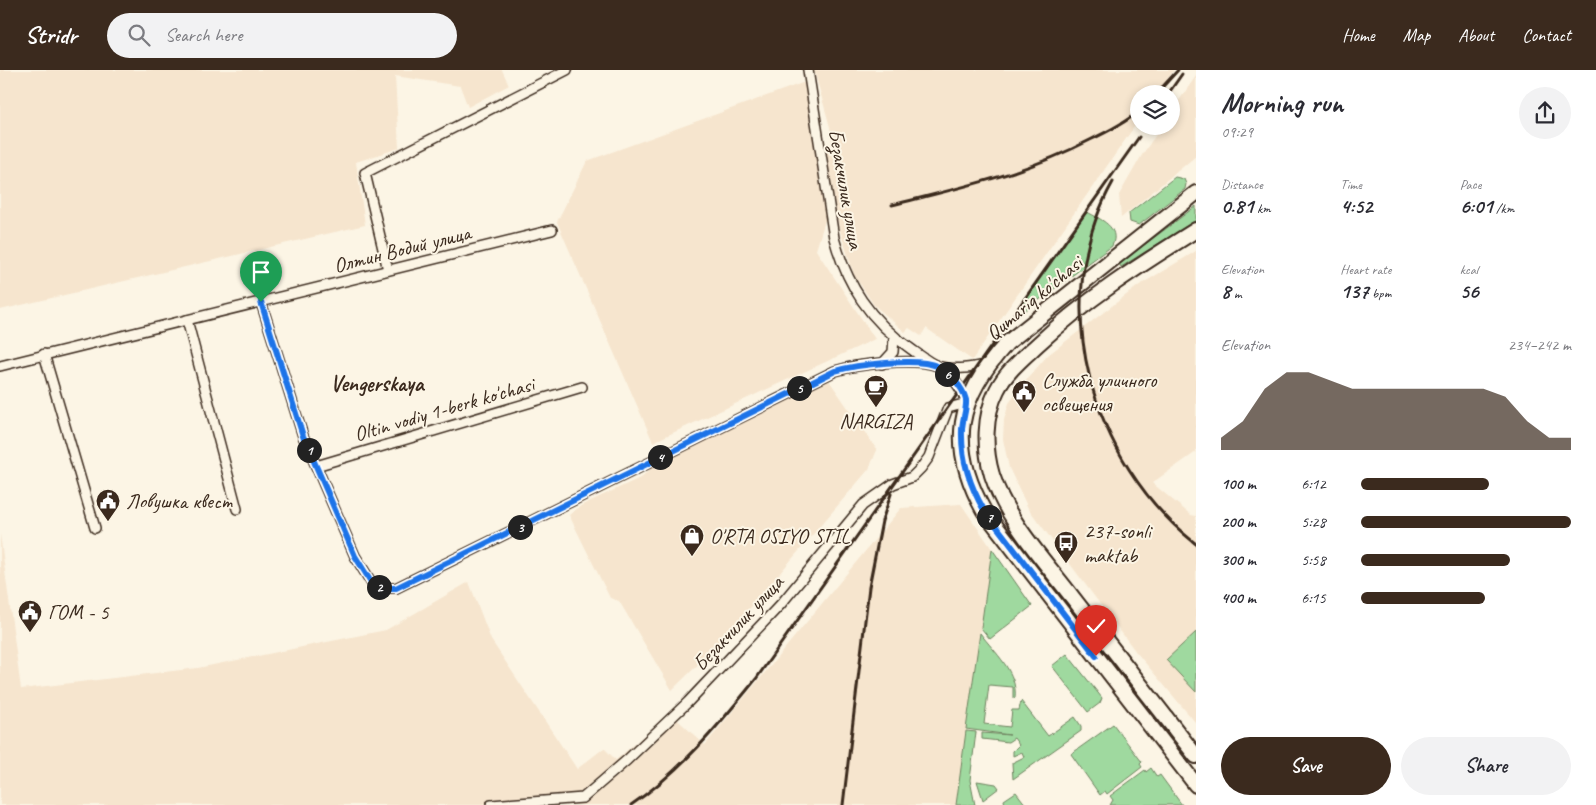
<!DOCTYPE html>
<meta charset="utf-8">
<style>
body{margin:0;font-family:Caveat,sans-serif;background:#f2f2f3;color:#2b2b33;height:100vh;display:flex;flex-direction:column;font-size:19px;white-space:nowrap}
*{box-sizing:border-box;margin:0}
p{font-size:16px;color:#7c7c81}
.icon{flex:none;width:28px;height:28px;fill:none;stroke:currentColor;stroke-width:2;stroke-linecap:round;stroke-linejoin:round}
.map{position:relative;flex:1;overflow:hidden}
.side{display:flex;flex-direction:column;background:#fff;width:400px}
.side>*{flex:none}
.fabs{position:absolute;left:1130px;top:15px;display:grid;gap:10px}
.fabs a{display:grid;place-items:center;width:50px;height:50px;border-radius:50%;background:#fff;box-shadow:0 2px 8px #0003;font-size:25px}
.pin{position:absolute;display:grid;place-items:center;width:42px;height:42px;color:#fff;margin:-51px -21px;border-radius:50% 50% 50% 0;rotate:-45deg;box-shadow:0 0 5px #0007}
.pin .icon{rotate:45deg}
.km{position:absolute;width:25px;height:25px;margin:-12px;border-radius:50%;background:#222;color:#fff;font-size:14px;line-height:25px;text-align:center}
.round{display:grid;place-items:center;flex:none;width:52px;height:52px;border-radius:26px;background:#f2f2f3}
.head{display:flex;align-items:center;justify-content:space-between;height:85px;padding:0 25px}
h1{font-size:28px;font-weight:600;line-height:38px}
.figures{display:grid;grid-template-columns:repeat(3,1fr);gap:8px;height:85px;padding:5px 25px}
.figures div{display:grid;align-content:center}
.figures b{font-size:21px;font-weight:600}
.figures small{font-size:14px;font-weight:400}
.figures p{font-size:14px}
.chart{height:140px;padding:10px 25px}
.chart p{display:flex;justify-content:space-between}
.chart svg{width:100%;height:90px;margin-top:5px;fill:#3b2a1e;opacity:.7}
.button{display:flex;gap:10px;margin-top:auto;padding:10px 25px}
.button a{flex:1;height:58px;border-radius:30px;background:#3b2a1e;color:#fff;font-size:20px;font-weight:600;line-height:58px;text-align:center}
.button a+a{background:#f2f2f3;color:#2b2b33}
ul{padding:0 25px;list-style:none;font-size:16px}
li{display:grid;grid-template-columns:80px 60px 1fr;align-items:center;height:38px}
li i{height:12px;border-radius:6px;background:#3b2a1e}
header{display:flex;align-items:center;gap:30px;box-sizing:border-box;height:70px;padding:0 25px;background:#3b2a1e;color:#fff}
header strong{font-size:24px}
nav{display:flex;gap:28px;margin-inline-start:auto;font-size:18px}
.search{width:350px;height:45px;background:#f2f2f3;display:flex;align-items:center;gap:12px;box-sizing:border-box;padding:0 18px;border-radius:28px;color:#7c7c81;font-size:19px}
main{display:flex;flex:1;min-height:0}
.map>svg:first-child{display:block}
.built{fill:#f6e5ce}
.green{fill:#9fd99f;stroke:#6d825e}
.lines{fill:none;stroke-linecap:round;stroke-linejoin:round}
.minor-casing{stroke:#3b2a1e;stroke-width:12}
.primary-casing{stroke:#3b2a1e;stroke-width:18}
.minor{stroke:#fcf5e5;stroke-width:9}
.primary{stroke:#fcf5e5;stroke-width:14}
.rail{stroke:#3b2a1e;stroke-width:3}
.route-casing{stroke:#fff;stroke-width:10}
.route{stroke:#1a73e8;stroke-width:6}
.labels{text-anchor:middle;stroke-width:4;stroke-linejoin:round;paint-order:stroke}
.street-label{font-size:21px;fill:#3b2a1e;stroke:#fcf5e5}
.poi-label{font-size:21px;fill:#3b2a1e;stroke:#fcf5e5;text-anchor:start}
.neighbourhood-label{font-size:22px;font-weight:bold;fill:#3b2a1e;stroke:#fcf5e5}
</style>
<header>
<strong>Stridr</strong>
<div class="search"><svg class="icon" aria-label="search" viewBox="0 0 24 24"><circle cx="10" cy="10" r="6"/><path d="M15 15l6 6"/></svg>Search here</div>
<nav><a>Home</a><a>Map</a><a>About</a><a>Contact</a></nav>
</header>
<main>
<div class="map">
<svg width="1196" height="735" viewBox="0 0 1196 735">
<rect width="100%" height="100%" fill="#fcf5e5"/>
<filter id="ink" filterUnits="userSpaceOnUse"><feTurbulence type="fractalNoise" baseFrequency=".02" numOctaves="2"/><feDisplacementMap in="SourceGraphic" scale="10" xChannelSelector="R" yChannelSelector="G"/><feConvolveMatrix kernelMatrix="1 2 1 2 8 2 1 2 1" color-interpolation-filters="sRGB"/></filter>
<g filter="url(#ink)">
<g class="built">
<polygon points="0,0 502,0 509,15 468,37 460,16 395,6 399,78 356,92 365,155 0,240"/>
<polygon points="814,0 1174,0 1157,24 1139,24 1139,50 972,290 926,258 921,266 909,258 905,262 874,235 854,205 839,157 825,80 833,78 830,57"/>
<polygon points="1196,6 1196,86 1121,148 1119,125 1142,85 1162,56 1171,56 1171,42"/>
<polygon points="805,12 826,147 816,180 875,269 653,372 557,152 587,91"/>
<polygon points="1196,181 1196,382 1152,413 1191,445 1196,446 1196,653 1136,582 1028,438 1009,398 1003,369 1004,350 1009,333 1027,309 1048,285 1138,216"/>
<polygon points="828,309 877,380 869,399 721,572 672,620 619,531 610,528 569,445 582,435 640,408 655,395"/>
<polygon points="961,434 992,479 956,735 0,735 0,464 21,619 198,598 386,560 469,512 491,570 577,699 604,678 616,690 670,643 705,675 901,438"/>
</g>
<g class="green">
<polygon points="1175,107 1184,109 1186,114 1185,119 1139,155 1130,152 1129,143"/>
<polygon points="1196,136 1196,150 1121,197 1119,194"/>
<path d="M 1087,142 C 1100,149 1121,157 1112,176 L 1008,253 Z"/>
<polygon points="992,479 1032,536 990,569 981,558"/>
<polygon points="1196,562 1196,622 1166,590"/>
<path d="M 980,563 C 995,583 1018,602 1015,628 L 1013,628 L 1013,617 L 989,615 L 984,654 L 1010,657 L 1012,640 L 1019,640 L 1021,631 L 1048,666 L 1075,647 L 1081,656 L 1081,661 L 1013,709 L 1012,693 L 1024,687 L 1022,682 L 1013,686 L 1013,681 L 1019,675 L 1014,668 L 1008,672 L 982,669 L 982,663 L 1010,665 L 966,659 Z"/>
<polygon points="1067,584 1102,628 1100,633 1088,642 1052,596"/>
<polygon points="1113,654 1142,692 1140,694 1142,697 1107,724 1105,721 1100,725 1071,684"/>
<polygon points="966,661 976,662 970,710 975,735 956,735"/>
<polygon points="1151,698 1157,707 1160,705 1182,735 1110,735 1113,730 1110,726 1145,700 1146,702"/>
<polygon points="977,711 996,714 999,718 983,730"/>
<polygon points="1016,722 1026,735 1005,735 1004,730"/>
</g>
<g class="lines">
<defs>
<g id="minor">
<path d="M 808,0 L 834,168 C 847,215 870,251 911,279 C 918,284 926,290 933,294 C 947,302 975,298 990,293"/>
<polyline points="388,200 365,103 567,0"/>
<path d="M 261,232 L 303,366 L 355,486 L 371,512 L 383,518 L 396,518 L 835,301 C 857,294 912,288 935,295 C 950,301 962,319 967,333 L 948,338 L 929,387 L 921,398 L 912,407 L 893,414 L 863,435 L 781,534 L 688,632 L 627,690 L 583,728 L 491,735"/>
<polyline points="187,250 237,439"/>
<polyline points="44,284 95,458"/>
<polyline points="882,294 893,282 894,267"/>
<polyline points="0,296 552,160"/>
<polyline points="316,396 582,317"/>
</g>
<g id="primary">
<path d="M 1196,123 L 1007,273 C 957,328 947,374 984,441 L 1196,715"/>
<path d="M 1196,160 C 1140,195 1085,230 1037,275 C 1023,288 1006,302 997,320 C 984,346 984,378 992,405 C 1007,451 1044,490 1073,528 C 1114,580 1155,633 1196,686"/>
</g>
</defs>
<use href="#minor" class="minor-casing"/>
<use href="#primary" class="primary-casing"/>
<use href="#minor" class="minor"/>
<use href="#primary" class="primary"/>
<g class="rail">
<polyline points="1156,24 1178,0"/>
<polyline points="1168,24 1182,4"/>
<path d="M 1113,112 C 1045,233 1091,391 1196,474"/>
<path d="M 892,135 C 960,118 1027,103 1090,70 C 1107,62 1125,53 1139,41"/>
<path d="M 631,735 C 681,701 718,656 756,609 L 1139,67"/>
<polyline points="843,735 869,517 882,451 891,424"/>
</g>
</g>
</g>
<g class="lines" filter="url(#ink)">
<defs>
<path id="route" d="M 261,232 L 303,366 L 355,486 L 371,512 L 383,518 L 396,518 L 835,301 C 855,295 917,287 937,296 C 949,302 963,317 966,330 C 967,338 962,351 962,360 C 961,389 970,416 984,440 L 1096,586"/>
</defs>
<use href="#route" class="route-casing"/>
<use href="#route" class="route"/>
</g>
<defs>
<symbol id="cafe-pin" viewBox="-11 -11 22 30"><path d="M0 17L-7.5 6A9.5 9.5 0 1 1 7.5 6Z" fill="#3b2a1e" stroke="#fcf5e5"/><path d="M-5.5-4.5H6V0H3Q3 3.5 0 3.5H-2.5Q-5.5 3.5-5.5 0ZM3-3.2v2h1.7v-2ZM-6 4.5H4V6H-6Z" fill="#fff"/></symbol>
<symbol id="civic-pin" viewBox="-11 -11 22 30"><path d="M0 17L-7.5 6A9.5 9.5 0 1 1 7.5 6Z" fill="#3b2a1e" stroke="#fcf5e5"/><path d="M-.6-6.5H3V-4.5H.6V-3L4-1V1h2V6H-6V1h2V-1L-.6-3ZM-1.2 2.5V6h2.4V2.5Z" fill="#fff"/></symbol>
<symbol id="shop-pin" viewBox="-11 -11 22 30"><path d="M0 17L-7.5 6A9.5 9.5 0 1 1 7.5 6Z" fill="#3b2a1e" stroke="#fcf5e5"/><path d="M-5-2.5h2.3a2.7 3.5 0 0 1 5.4 0H5L5.5 6h-11ZM-1.5-2.5h3a1.5 2.3 0 0 0-3 0Z" fill="#fff"/></symbol>
<symbol id="bus-pin" viewBox="-11 -11 22 30"><path d="M0 17L-7.5 6A9.5 9.5 0 1 1 7.5 6Z" fill="#3b2a1e" stroke="#fcf5e5"/><path d="M-5-6H5V4H4V6H2V4H-2V6H-4V4H-5ZM-3.5-4V0h7V-4ZM-3.5 1.2v1.5H-2V1.2ZM2 1.2v1.5H3.5V1.2Z" fill="#fff"/></symbol>
</defs>
<g fill-rule="evenodd">
<use href="#cafe-pin" x="862" y="303" width="28" height="38"/>
<use href="#civic-pin" x="1010" y="308" width="28" height="38"/>
<use href="#civic-pin" x="94" y="417" width="28" height="38"/>
<use href="#shop-pin" x="678" y="452" width="28" height="38"/>
<use href="#bus-pin" x="1052" y="459" width="28" height="38"/>
<use href="#civic-pin" x="16" y="528" width="28" height="38"/>
</g>
<g class="labels">
<g class="street-label">
<text transform="translate(846 119) rotate(80)" y="7">Безакчилик улица</text>
<text transform="translate(402 179) rotate(-14)" y="7">Олтин Водий улица</text>
<text transform="translate(1034 228) rotate(-40)" y="7">Qumariq ko'chasi</text>
<text transform="translate(444 339) rotate(-16)" y="7">Oltin vodiy 1-berk ko'chasi</text>
<text transform="translate(738 553) rotate(-47)" y="7">Безакчилик улица</text>
</g>
<g class="poi-label">
<text x="1042" y="317">Служба уличного<tspan x="1042" dy="24">освещения</tspan></text>
<text x="876" y="358" text-anchor="middle">NARGIZA</text>
<text x="126" y="438">Ловушка квест</text>
<text x="1084" y="468">237-sonli<tspan x="1084" dy="24">maktab</tspan></text>
<text x="710" y="473">O'RTA OSIYO STIL</text>
<text x="48" y="549">ГОМ - 5</text>
</g>
<g class="neighbourhood-label">
<text x="377" y="321">Vengerskaya</text>
</g>
</g>
</svg>
<div class="fabs">
<a><svg class="icon" aria-label="layers" viewBox="0 0 24 24"><path d="M12 4l9 5-9 5-9-5zM3 14l9 5 9-5"/></svg></a>
</div>
<div class="pin" style="left:261px;top:232px;background:#1e9e55"><svg class="icon" aria-label="arrive" viewBox="0 0 24 24"><path d="M6 21V4h12l-3 4 3 4H6"/></svg></div>
<div class="pin" style="left:1096px;top:586px;background:#d93025"><svg class="icon" aria-label="check" viewBox="0 0 24 24"><path d="M5 12l5 5 9-10"/></svg></div>
<b class="km" style="left:309px;top:380px">1</b>
<b class="km" style="left:379px;top:517px">2</b>
<b class="km" style="left:520px;top:457px">3</b>
<b class="km" style="left:660px;top:387px">4</b>
<b class="km" style="left:799px;top:318px">5</b>
<b class="km" style="left:947px;top:304px">6</b>
<b class="km" style="left:989px;top:447px">7</b>
</div>
<section class="side">
<div class="head"><div><h1>Morning run</h1><p>09:29</p></div><a class="round"><svg class="icon" aria-label="share" viewBox="0 0 24 24"><path d="M12 15V3M7 8l5-5 5 5M5 13v7h14v-7"/></svg></a></div>
<div class="figures">
<div><p>Distance</p><b>0.81<small> km</small></b></div>
<div><p>Time</p><b>4:52</b></div>
<div><p>Pace</p><b>6:01<small> /km</small></b></div>
</div>
<div class="figures">
<div><p>Elevation</p><b>8<small> m</small></b></div>
<div><p>Heart rate</p><b>137<small> bpm</small></b></div>
<div><p>kcal</p><b>56</b></div>
</div>
<div class="chart"><p><span>Elevation</span>234–242 m</p>
<svg viewBox="0 0 160 44" preserveAspectRatio="none"><path d="M0 44V38L10 30L20 14L30 6L40 6L50 10L60 14L70 14L80 14L90 14L100 14L110 14L120 14L130 18L140 30L150 38L160 38V44z"/></svg>
</div>
<ul>
<li><b>100 m</b>6:12<i style="width:61%"></i></li>
<li><b>200 m</b>5:28<i style="width:100%"></i></li>
<li><b>300 m</b>5:58<i style="width:71%"></i></li>
<li><b>400 m</b>6:15<i style="width:59%"></i></li>
</ul>
<div class="button"><a>Save</a><a>Share</a></div>
</section>
</main>
